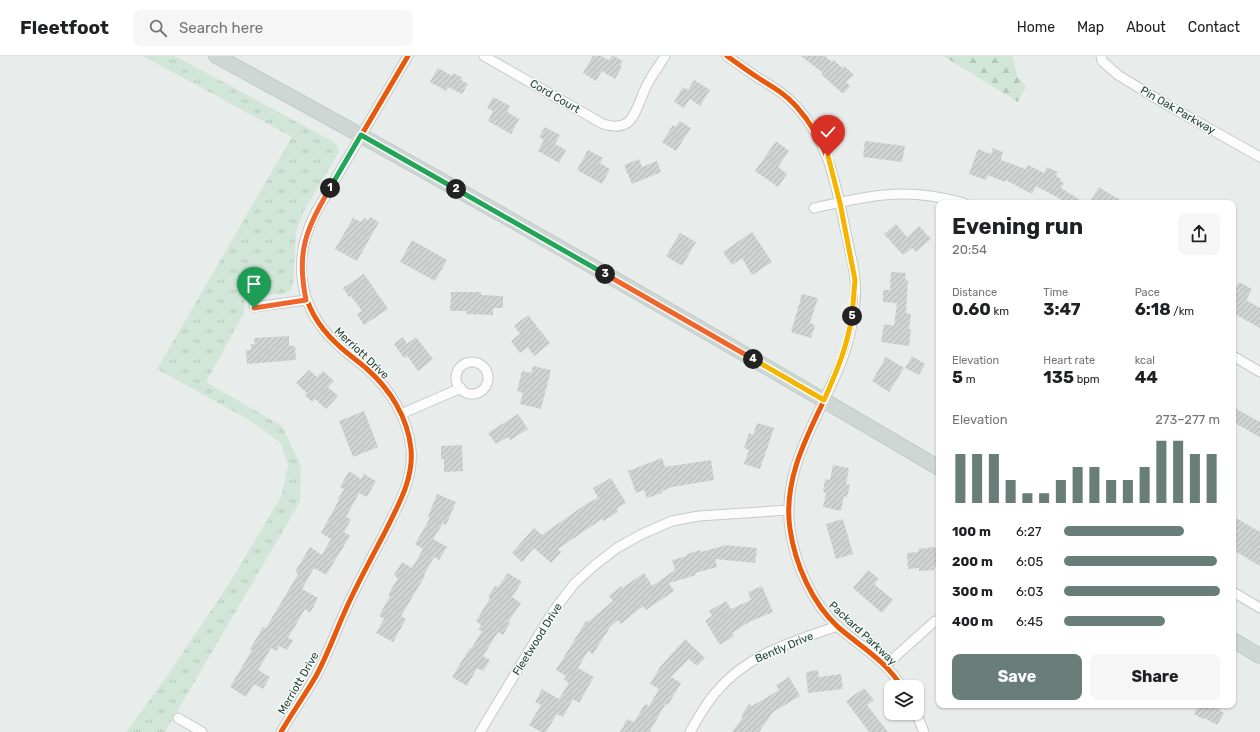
<!DOCTYPE html>
<meta charset="utf-8">
<style>
body{margin:0;font-family:Rubik,sans-serif;background:#f6f6f6;color:#202124;height:100vh;display:flex;flex-direction:column;font-size:15px;white-space:nowrap}
*{box-sizing:border-box;margin:0}
p{font-size:13px;color:#757577}
.icon{flex:none;width:22px;height:22px;fill:none;stroke:currentColor;stroke-width:2;stroke-linecap:round;stroke-linejoin:round}
.map{position:relative;flex:1;overflow:hidden}
.panel{position:absolute;left:936px;top:144px;width:300px;height:508px;display:flex;flex-direction:column;background:#fff;border-radius:8px;box-shadow:0 1px 3px #0004}
.panel>*{flex:none}
.buttons{position:absolute;left:884px;top:624px;display:grid;gap:8px}
.buttons a{display:grid;place-items:center;width:40px;height:40px;border-radius:8px;background:#fff;box-shadow:0 1px 3px #0004;font-size:20px}
.pin{position:absolute;display:grid;place-items:center;width:34px;height:34px;color:#fff;margin:-41px -17px;border-radius:50% 50% 50% 0;rotate:-45deg;box-shadow:0 0 4px #0007}
.pin .icon{rotate:45deg}
.km{position:absolute;width:20px;height:20px;margin:-10px;border-radius:50%;background:#222;color:#fff;font-size:11px;line-height:20px;text-align:center}
.round{display:grid;place-items:center;flex:none;width:42px;height:42px;border-radius:8px;background:#f6f6f6}
.overview{display:flex;align-items:center;justify-content:space-between;height:68px;padding:0 16px}
h1{font-size:22px;font-weight:700;line-height:30px}
.metrics{display:grid;grid-template-columns:repeat(3,1fr);gap:6px;height:68px;padding:4px 16px}
.metrics div{display:grid;align-content:center}
.metrics b{font-size:17px;font-weight:700}
.metrics small{font-size:11px;font-weight:400}
.metrics p{font-size:11px}
.chart{height:112px;padding:8px 16px}
.chart p{display:flex;justify-content:space-between}
.chart svg{width:100%;height:72px;margin-top:4px;stroke:#697e78;stroke-width:6}
.button{display:flex;gap:8px;margin-top:auto;padding:8px 16px}
.button a{flex:1;height:46px;border-radius:8px;background:#697e78;color:#fff;font-size:16px;font-weight:700;line-height:46px;text-align:center}
.button a+a{background:#f6f6f6;color:#202124}
ul{padding:0 16px;list-style:none;font-size:13px}
li{display:grid;grid-template-columns:64px 48px 1fr;align-items:center;height:30px}
li i{height:10px;border-radius:5px;background:#697e78}
header{display:flex;align-items:center;gap:24px;box-sizing:border-box;height:56px;padding:0 20px;background:#fff;border-bottom:1px solid #e0e0e0}
header strong{font-size:19px}
nav{display:flex;gap:22px;margin-inline-start:auto;font-size:14px}
.search{width:280px;height:36px;background:#f6f6f6;display:flex;align-items:center;gap:10px;box-sizing:border-box;padding:0 14px;border-radius:8px;color:#757577;font-size:15px}
.map>svg:first-child{display:block}
.grass{fill:url(#grass-tufts)}
.forest{fill:url(#forest-firs)}
.building{fill:url(#building-hatch)}
.lines{fill:none;stroke-linecap:round;stroke-linejoin:round}
.street-casing{stroke:#c5cac8;stroke-width:11}
.primary-casing{stroke:#c3ccc9;stroke-width:16}
.street{stroke:#fcfcfc;stroke-width:9}
.primary{stroke:#cfd7d5;stroke-width:14}
.cycleway-casing{stroke:#f7fbf9;stroke-width:8}
.cycleway{stroke:#e8590c;stroke-width:5}
.split-1-casing{stroke:#fff;stroke-width:8}
.split-2-casing{stroke:#fff;stroke-width:8}
.split-3-casing{stroke:#fff;stroke-width:8}
.split-4-casing{stroke:#fff;stroke-width:8}
.split-5-casing{stroke:#fff;stroke-width:8}
.split-6-casing{stroke:#fff;stroke-width:8}
.split-1{stroke:#f0652b;stroke-width:5}
.split-2{stroke:#22a559;stroke-width:5}
.split-3{stroke:#22a559;stroke-width:5}
.split-4{stroke:#f0652b;stroke-width:5}
.split-5{stroke:#f5b400;stroke-width:5}
.split-6{stroke:#f5b400;stroke-width:5}
.labels{text-anchor:middle;stroke-width:3;stroke-linejoin:round;paint-order:stroke}
.street-label{font-size:11px;fill:#24423a;stroke:#f7fbf9}
</style>
<header>
<strong>Fleetfoot</strong>
<div class="search"><svg class="icon" aria-label="search" viewBox="0 0 24 24"><circle cx="10" cy="10" r="6"/><path d="M15 15l6 6"/></svg>Search here</div>
<nav><a>Home</a><a>Map</a><a>About</a><a>Contact</a></nav>
</header>
<div class="map">
<svg width="1260" height="676" viewBox="0 0 1260 676">
<defs>
<pattern id="grass-tufts" width="24" height="20" patternUnits="userSpaceOnUse"><rect width="24" height="20" fill="#d1e6d8"/><path d="M3 7l-1-3M5 7V3M7 7l1-3M15 17l-1-3M17 17v-4M19 17l1-3" fill="none" stroke="#b3c6ba"/></pattern>
<pattern id="forest-firs" width="22" height="20" patternUnits="userSpaceOnUse"><rect width="22" height="20" fill="#d1e6d8"/><path d="M5 1l3.5 6h-7zM16 11l3.5 6h-7z" fill="#b3c6ba"/></pattern>
<pattern id="building-hatch" width="6" height="6" patternUnits="userSpaceOnUse"><rect width="6" height="6" fill="#cfd4d2"/><path d="M-1 1l2-2M0 6l6-6M5 7l2-2" fill="none" stroke="#b2b7b5"/></pattern>
</defs>
<rect width="100%" height="100%" fill="#e8edeb"/>
<polygon class="grass" points="143,0 175,0 334,86 339,93 337,99 303,157 296,176 293,227 291,234 284,238 245,240 244,257 206,326 282,370 301,410 300,446 165,676 126,676 167,620 227,531 281,441 288,410 281,387 249,364 157,313 292,81"/>
<polygon class="forest" points="943,0 1013,0 1017,20 1026,31 1018,46"/>
<g class="building">
<polygon points="593,0 601,0 609,4 612,0 614,0 623,5 620,10 622,11 615,23 602,15 596,25 583,17"/>
<polygon points="801,0 825,0 832,6 834,4 842,12 844,10 854,19 846,26 850,30 843,38 821,18 823,17"/>
<polygon points="438,12 452,20 453,17 463,22 461,24 468,28 462,38 448,31 446,35 430,26"/>
<polygon points="694,24 710,34 700,50 690,43 684,52 674,46 683,31 688,34"/>
<polygon points="493,41 510,50 507,56 519,63 511,78 488,65 493,55 487,52"/>
<polygon points="680,65 691,72 676,95 662,86 673,69 675,71"/>
<polygon points="545,71 560,79 555,88 566,94 559,107 538,95 544,84 539,81"/>
<polygon points="776,85 789,95 778,111 787,118 778,131 755,115"/>
<polygon points="865,85 905,90 902,106 863,101"/>
<polygon points="993,92 1003,96 1001,104 1026,113 1028,109 1044,117 1047,111 1058,116 1056,120 1061,123 1060,125 1064,127 1061,132 1085,147 1068,147 1036,130 1032,138 1006,124 1005,126 988,119 986,124 969,118 978,93 991,98"/>
<polygon points="588,94 603,102 600,107 610,113 602,128 577,114"/>
<polygon points="639,103 642,111 657,105 661,116 632,128 624,109"/>
<polygon points="1099,131 1125,147 1089,147"/>
<polygon points="370,161 379,166 357,205 335,193 353,162 361,166 364,162 368,164"/>
<polygon points="896,168 907,181 919,170 931,183 916,196 912,192 903,199 884,178"/>
<polygon points="752,176 772,206 752,219 742,202 732,209 723,196"/>
<polygon points="680,177 696,186 682,210 666,200"/>
<polygon points="412,184 447,204 435,225 400,206"/>
<polygon points="891,216 906,217 905,224 908,224 906,257 911,258 909,273 911,273 909,290 881,286 884,268 894,270 897,247 883,246 883,234 890,234"/>
<polygon points="364,218 388,253 364,269 357,258 362,255 351,240 349,241 343,232"/>
<polygon points="1239,226 1252,233 1246,244 1260,252 1260,272 1233,257 1233,237"/>
<polygon points="451,236 481,236 481,239 503,240 503,252 493,252 493,259 466,258 466,255 450,255"/>
<polygon points="802,238 818,242 810,267 815,269 811,282 791,276"/>
<polygon points="528,259 550,287 534,300 528,291 520,297 511,285 520,278 514,270"/>
<polygon points="289,280 289,290 295,290 296,304 247,308 246,294 251,294 251,288 255,288 254,282"/>
<polygon points="403,281 407,288 416,281 433,303 418,315 407,300 404,302 394,288"/>
<polygon points="912,300 925,308 919,319 905,312"/>
<polygon points="886,301 904,312 889,336 872,325"/>
<polygon points="533,310 551,314 541,353 520,348 523,337 517,335 522,315 531,317"/>
<polygon points="309,314 317,321 323,315 334,325 328,331 338,340 326,353 315,343 312,346 305,339 307,337 296,327"/>
<polygon points="1233,351 1260,366 1260,381 1233,366"/>
<polygon points="364,355 378,391 353,401 339,365"/>
<polygon points="518,358 528,373 510,384 508,381 496,388 488,377"/>
<polygon points="757,367 774,372 760,413 744,408 749,394 744,392 749,377 753,379"/>
<polygon points="462,389 463,415 444,416 444,403 441,403 441,390"/>
<polygon points="662,402 665,411 711,404 714,424 672,431 662,435 662,437 647,442 644,434 636,437 628,415"/>
<polygon points="833,409 849,412 846,428 850,429 847,441 844,440 841,455 823,451 826,437 823,436 825,423 830,424"/>
<polygon points="349,415 361,423 364,418 376,425 367,441 359,437 346,461 351,463 344,476 350,480 326,519 314,512 302,533 318,542 310,557 305,553 288,582 293,584 287,594 279,590 276,595 271,592 258,614 270,621 263,633 254,628 246,641 230,631 252,594 250,593 263,571 266,572 298,518 295,516 310,491 322,499 331,483 321,477 339,444 338,443 344,433 340,431"/>
<polygon points="611,422 626,447 617,452 618,456 603,465 602,463 558,493 561,496 551,507 534,492 522,506 512,497 534,472 542,479 586,448 598,442 593,432"/>
<polygon points="437,438 456,446 446,469 443,467 433,483 447,491 439,504 434,501 424,519 425,520 401,560 406,563 393,586 376,577 384,563 379,560 390,540 388,539 398,522 394,519 402,506 412,512 423,493 415,488 430,462 428,461"/>
<polygon points="1233,460 1260,476 1260,510 1233,494"/>
<polygon points="843,463 853,498 836,503 826,468"/>
<polygon points="723,489 757,492 755,507 715,503 717,511 695,517 696,519 669,527 674,535 646,554 643,550 621,568 618,564 610,571 593,598 588,595 578,612 594,621 579,647 573,643 563,661 557,658 546,676 541,676 529,669 541,649 535,646 542,633 559,643 569,627 564,624 566,620 556,614 586,565 588,566 613,545 609,540 621,530 622,532 644,517 652,530 675,514 672,504 687,500 687,498 700,494 701,496 723,490"/>
<polygon points="935,491 936,494 939,494 939,511 934,511 934,514 919,515 919,512 908,513 907,497 918,496 918,493"/>
<polygon points="868,514 879,523 874,528 893,544 882,557 853,532"/>
<polygon points="508,517 522,526 512,541 521,547 508,566 510,567 503,579 498,576 483,600 490,604 483,615 477,612 467,630 452,621 470,592 471,593 482,575 478,574 481,569 476,565 490,542 488,541 495,530 498,531"/>
<polygon points="762,530 773,556 749,566 732,577 734,580 720,589 705,565 712,560 709,555 726,545 731,553 751,544 748,536"/>
<polygon points="685,583 705,602 697,610 689,603 671,621 681,627 668,649 666,647 650,675 651,676 620,676 627,663 634,666 645,648 649,650 659,633 650,628 660,611"/>
<polygon points="818,614 819,621 841,618 843,633 808,637 806,616"/>
<polygon points="789,621 800,640 773,656 759,676 732,676 743,661 741,660 749,648 752,650 779,634 776,629"/>
<polygon points="864,632 874,644 867,649 888,676 869,676 846,645"/>
<polygon points="1199,649 1219,649 1217,652 1224,657 1217,669 1204,662 1203,663 1194,658"/>
</g>
<g class="lines">
<defs>
<g id="street">
<path d="M 484,0 L 603,68 C 611,70 619,72 627,67 C 636,61 641,40 647,29 C 652,19 659,10 665,0"/>
<path d="M 727,0 C 738,8 749,16 760,23 C 773,31 785,38 796,50 C 830,88 836,129 846,177 C 849,193 854,209 855,224 C 857,250 851,280 842,304 C 821,359 781,411 790,473 C 795,508 812,547 838,571 C 861,591 885,604 902,631"/>
<polyline points="1101,0 1102,5 1118,19 1164,47 1260,101"/>
<path d="M 814,152 C 837,147 861,141 884,139 C 911,136 939,140 964,147"/>
<polyline points="254,251 306,244"/>
<polyline points="1233,300 1260,316"/>
<circle cx="472" cy="322" r="16"/>
<polyline points="401,358 461,332"/>
<polyline points="1233,536 1260,552"/>
<polyline points="886,609 935,565"/>
<polyline points="916,657 924,676"/>
<polyline points="178,662 202,676"/>
<path d="M 281,676 C 292,657 305,639 316,620 C 330,594 339,566 352,540 C 362,519 373,499 384,478 C 397,451 414,424 411,393 C 408,362 390,333 367,313 C 357,304 346,297 337,288 C 297,251 292,202 316,156 L 408,0"/>
<polyline points="480,676 552,557 574,528 595,509 617,492 642,478 672,465 699,460 789,454"/>
<path d="M 690,676 C 698,662 706,647 717,635 C 748,598 794,585 838,570"/>
</g>
<g id="primary">
<path d="M 216,0 C 460,132 700,271 939,412"/>
<polyline points="1233,584 1260,600"/>
</g>
</defs>
<use href="#street" class="street-casing"/>
<use href="#primary" class="primary-casing"/>
<use href="#street" class="street"/>
<use href="#primary" class="primary"/>
<defs>
<g id="cycleway">
<path d="M 727,0 C 738,8 749,16 760,23 C 773,31 785,38 796,50 C 830,88 836,129 846,177 C 849,193 854,209 855,224 C 857,250 851,280 842,304 C 821,359 781,411 790,473 C 795,508 812,547 838,571 C 861,591 885,604 902,631"/>
<path d="M 281,676 C 292,657 305,639 316,620 C 330,594 339,566 352,540 C 362,519 373,499 384,478 C 397,451 414,424 411,393 C 408,362 390,333 367,313 C 357,304 346,297 337,288 C 297,251 292,202 316,156 L 408,0"/>
</g>
</defs>
<use href="#cycleway" class="cycleway-casing"/>
<use href="#cycleway" class="cycleway"/>
</g>
<g class="lines">
<defs>
<path id="split-1" d="M 254,252 L 306,244 C 296,195 306,174 330,132"/>
<polyline id="split-2" points="330,132 361,79 456,133"/>
<polyline id="split-3" points="456,133 605,218"/>
<polyline id="split-4" points="605,218 753,303"/>
<path id="split-5" d="M 753,303 L 824,344 C 837,315 847,291 852,260"/>
<polyline id="split-6" points="828,100 840,147 855,224 852,260"/>
</defs>
<use href="#split-1" class="split-1-casing"/>
<use href="#split-2" class="split-2-casing"/>
<use href="#split-3" class="split-3-casing"/>
<use href="#split-4" class="split-4-casing"/>
<use href="#split-5" class="split-5-casing"/>
<use href="#split-6" class="split-6-casing"/>
<use href="#split-1" class="split-1"/>
<use href="#split-2" class="split-2"/>
<use href="#split-3" class="split-3"/>
<use href="#split-4" class="split-4"/>
<use href="#split-5" class="split-5"/>
<use href="#split-6" class="split-6"/>
</g>
<g class="labels">
<g class="street-label">
<text transform="translate(555 40) rotate(30)" y="4">Cord Court</text>
<text transform="translate(1178 54) rotate(30)" y="4">Pin Oak Parkway</text>
<text transform="translate(362 297) rotate(43)" y="4">Merriott Drive</text>
<text transform="translate(863 577) rotate(43)" y="4">Packard Parkway</text>
<text transform="translate(537 583) rotate(-58)" y="4">Fleetwood Drive</text>
<text transform="translate(784 591) rotate(-23)" y="4">Bently Drive</text>
<text transform="translate(298 627) rotate(-60)" y="4">Merriott Drive</text>
</g>
</g>
</svg>
<div class="buttons">
<a><svg class="icon" aria-label="layers" viewBox="0 0 24 24"><path d="M12 4l9 5-9 5-9-5zM3 14l9 5 9-5"/></svg></a>
</div>
<div class="pin" style="left:254px;top:252px;background:#1e9e55"><svg class="icon" aria-label="arrive" viewBox="0 0 24 24"><path d="M6 21V4h12l-3 4 3 4H6"/></svg></div>
<div class="pin" style="left:828px;top:100px;background:#d93025"><svg class="icon" aria-label="check" viewBox="0 0 24 24"><path d="M5 12l5 5 9-10"/></svg></div>
<b class="km" style="left:330px;top:132px">1</b>
<b class="km" style="left:456px;top:133px">2</b>
<b class="km" style="left:605px;top:218px">3</b>
<b class="km" style="left:753px;top:303px">4</b>
<b class="km" style="left:852px;top:260px">5</b>
<section class="panel">
<div class="overview"><div><h1>Evening run</h1><p>20:54</p></div><a class="round"><svg class="icon" aria-label="share" viewBox="0 0 24 24"><path d="M12 15V3M7 8l5-5 5 5M5 13v7h14v-7"/></svg></a></div>
<div class="metrics">
<div><p>Distance</p><b>0.60<small> km</small></b></div>
<div><p>Time</p><b>3:47</b></div>
<div><p>Pace</p><b>6:18<small> /km</small></b></div>
</div>
<div class="metrics">
<div><p>Elevation</p><b>5<small> m</small></b></div>
<div><p>Heart rate</p><b>135<small> bpm</small></b></div>
<div><p>kcal</p><b>44</b></div>
</div>
<div class="chart"><p><span>Elevation</span>273–277 m</p>
<svg viewBox="0 0 160 44" preserveAspectRatio="none"><path d="M5 44V14M15 44V14M25 44V14M35 44V30M45 44V38M55 44V38M65 44V30M75 44V22M85 44V22M95 44V30M105 44V30M115 44V22M125 44V6M135 44V6M145 44V14M155 44V14"/></svg>
</div>
<ul>
<li><b>100 m</b>6:27<i style="width:77%"></i></li>
<li><b>200 m</b>6:05<i style="width:98%"></i></li>
<li><b>300 m</b>6:03<i style="width:100%"></i></li>
<li><b>400 m</b>6:45<i style="width:65%"></i></li>
</ul>
<div class="button"><a>Save</a><a>Share</a></div>
</section>
</div>
